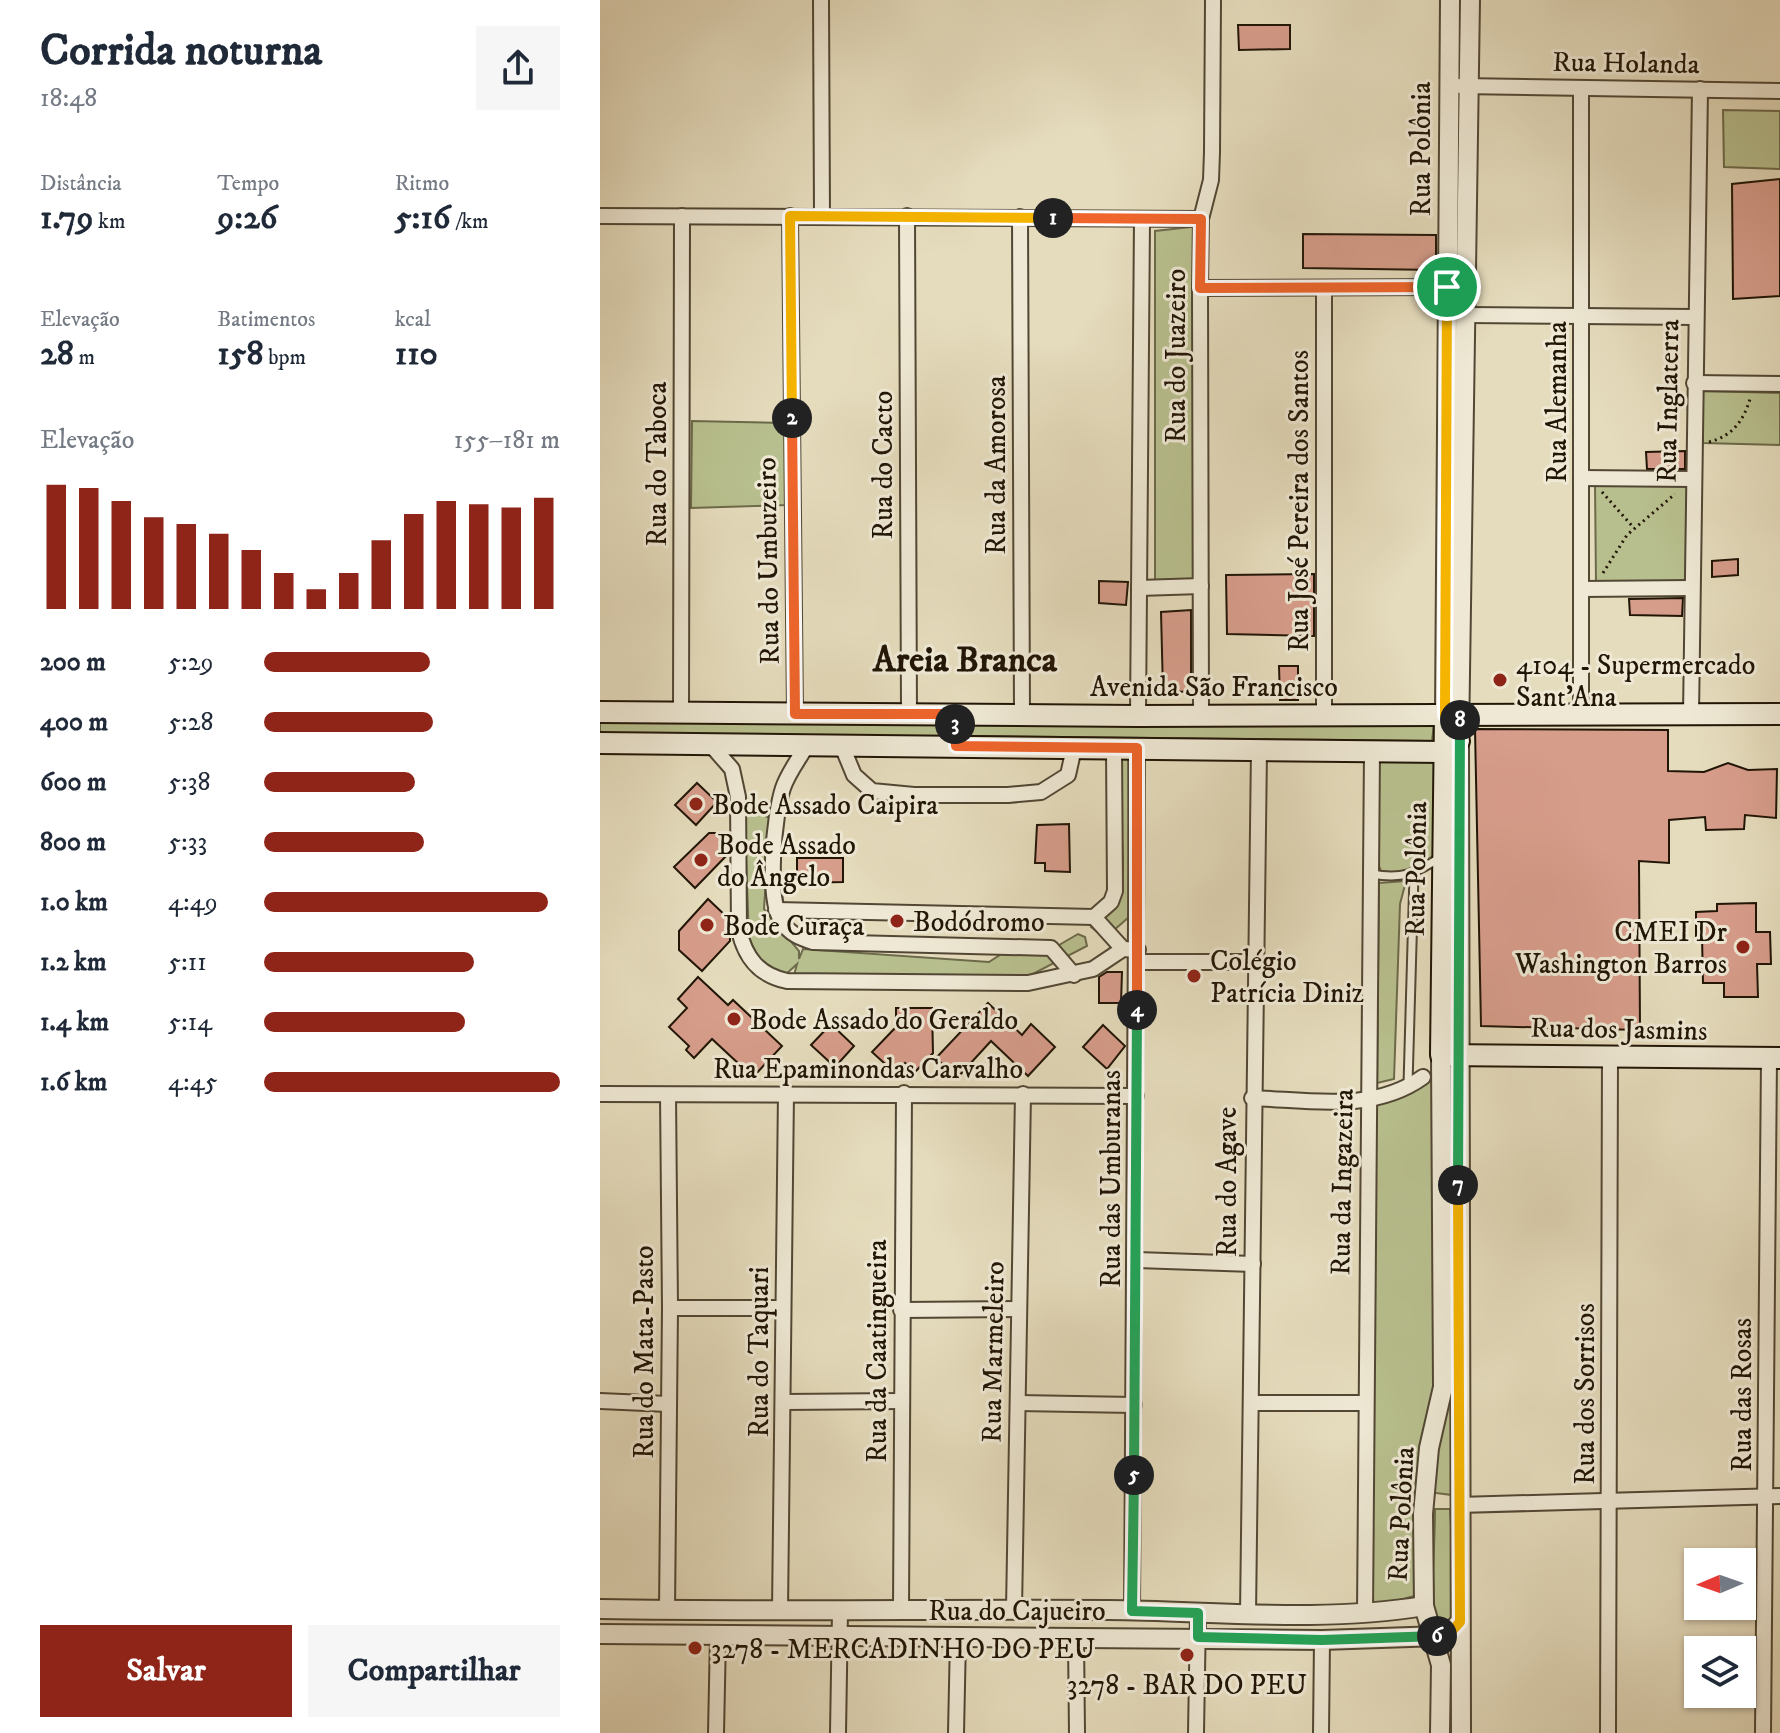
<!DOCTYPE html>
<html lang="pt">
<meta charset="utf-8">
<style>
body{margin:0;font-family:"IM FELL DW Pica",serif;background:#f6f6f7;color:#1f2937;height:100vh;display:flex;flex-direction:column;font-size:30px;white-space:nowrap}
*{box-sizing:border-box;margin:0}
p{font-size:26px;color:#747a83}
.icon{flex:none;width:44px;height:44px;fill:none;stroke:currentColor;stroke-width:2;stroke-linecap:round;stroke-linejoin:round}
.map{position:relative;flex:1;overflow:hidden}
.sheet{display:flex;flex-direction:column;background:#fff;width:600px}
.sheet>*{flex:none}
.needle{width:52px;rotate:268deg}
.controls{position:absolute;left:1084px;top:1548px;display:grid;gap:16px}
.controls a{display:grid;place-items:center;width:72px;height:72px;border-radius:0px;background:#fff;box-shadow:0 2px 6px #0004;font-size:40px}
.pin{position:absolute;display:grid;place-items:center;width:68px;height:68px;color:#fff;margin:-34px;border:4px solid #fff;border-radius:50%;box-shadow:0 2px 8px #0007}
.km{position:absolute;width:40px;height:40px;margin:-20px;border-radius:50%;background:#222;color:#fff;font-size:22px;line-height:40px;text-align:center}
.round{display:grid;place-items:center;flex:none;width:84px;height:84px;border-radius:0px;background:#f6f6f7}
.head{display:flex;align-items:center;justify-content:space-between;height:136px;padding:0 40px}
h1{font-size:44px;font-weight:700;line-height:60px}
.figures{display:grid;grid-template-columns:repeat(3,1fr);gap:12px;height:136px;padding:8px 40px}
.figures div{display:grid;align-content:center}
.figures b{font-size:34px;font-weight:700}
.figures small{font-size:22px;font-weight:400}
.figures p{font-size:22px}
.chart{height:224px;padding:16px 40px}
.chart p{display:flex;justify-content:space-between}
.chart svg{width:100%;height:144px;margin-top:8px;stroke:#8f2418;stroke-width:6}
.button{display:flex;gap:16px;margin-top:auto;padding:16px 40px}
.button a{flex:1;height:92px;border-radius:0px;background:#8f2418;color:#fff;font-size:32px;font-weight:700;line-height:92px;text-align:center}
.button a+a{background:#f6f6f7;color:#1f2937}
ul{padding:0 40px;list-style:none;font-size:26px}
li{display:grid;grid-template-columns:128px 96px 1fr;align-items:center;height:60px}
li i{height:20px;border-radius:10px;background:#8f2418}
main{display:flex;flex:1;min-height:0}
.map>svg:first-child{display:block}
.green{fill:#b8bf8e;stroke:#6c6a4a;stroke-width:2}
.building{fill:#d79d8b;stroke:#211506;stroke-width:2}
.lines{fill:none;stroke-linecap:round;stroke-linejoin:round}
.service-casing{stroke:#524734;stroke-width:11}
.minor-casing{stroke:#524734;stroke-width:18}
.tertiary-casing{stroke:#524734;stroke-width:22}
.secondary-casing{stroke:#211506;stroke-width:24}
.path{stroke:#211506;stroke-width:3;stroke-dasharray:2 4;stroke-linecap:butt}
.service{stroke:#eee8d4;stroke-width:7}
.minor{stroke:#eee8d4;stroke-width:14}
.tertiary{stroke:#eee8d4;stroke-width:18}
.secondary{stroke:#eee8d4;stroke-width:20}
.split-1-casing{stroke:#fff;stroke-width:16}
.split-2-casing{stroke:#fff;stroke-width:16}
.split-3-casing{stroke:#fff;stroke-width:16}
.split-4-casing{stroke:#fff;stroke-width:16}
.split-5-casing{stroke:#fff;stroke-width:16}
.split-6-casing{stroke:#fff;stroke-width:16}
.split-7-casing{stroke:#fff;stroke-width:16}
.split-8-casing{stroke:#fff;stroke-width:16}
.split-9-casing{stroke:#fff;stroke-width:16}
.split-1{stroke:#f0652b;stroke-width:10}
.split-2{stroke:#f5b400;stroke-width:10}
.split-3{stroke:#f0652b;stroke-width:10}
.split-4{stroke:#f0652b;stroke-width:10}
.split-5{stroke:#22a559;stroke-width:10}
.split-6{stroke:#22a559;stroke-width:10}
.split-7{stroke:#f5b400;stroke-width:10}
.split-8{stroke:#22a559;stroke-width:10}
.split-9{stroke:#f5b400;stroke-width:10}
.poi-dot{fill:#8f2418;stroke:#eee8d4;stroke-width:3}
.labels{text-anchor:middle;stroke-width:6;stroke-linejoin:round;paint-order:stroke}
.street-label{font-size:28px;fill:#211506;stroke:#eee8d4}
.poi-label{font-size:28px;fill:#211506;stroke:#eee8d4;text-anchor:start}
.district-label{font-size:36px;font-weight:bold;fill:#211506;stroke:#eee8d4}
</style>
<main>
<section class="sheet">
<div class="head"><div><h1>Corrida noturna</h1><p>18:48</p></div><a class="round"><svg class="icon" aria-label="share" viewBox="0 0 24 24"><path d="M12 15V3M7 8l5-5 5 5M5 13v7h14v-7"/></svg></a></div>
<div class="figures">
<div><p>Distância</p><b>1.79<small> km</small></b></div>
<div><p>Tempo</p><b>9:26</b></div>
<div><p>Ritmo</p><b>5:16<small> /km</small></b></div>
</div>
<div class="figures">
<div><p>Elevação</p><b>28<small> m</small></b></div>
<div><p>Batimentos</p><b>158<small> bpm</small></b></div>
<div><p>kcal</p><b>110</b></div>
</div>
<div class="chart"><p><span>Elevação</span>155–181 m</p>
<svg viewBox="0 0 160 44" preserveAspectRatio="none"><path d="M5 44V6M15 44V7M25 44V11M35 44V16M45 44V18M55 44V21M65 44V26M75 44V33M85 44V38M95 44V33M105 44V23M115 44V15M125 44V11M135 44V12M145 44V13M155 44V10"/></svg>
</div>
<ul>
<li><b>200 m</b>5:29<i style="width:56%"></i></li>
<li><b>400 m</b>5:28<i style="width:57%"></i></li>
<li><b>600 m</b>5:38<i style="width:51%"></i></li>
<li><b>800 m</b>5:33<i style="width:54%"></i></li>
<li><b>1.0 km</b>4:49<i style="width:96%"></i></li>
<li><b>1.2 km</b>5:11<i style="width:71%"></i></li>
<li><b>1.4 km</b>5:14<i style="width:68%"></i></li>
<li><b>1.6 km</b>4:45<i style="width:100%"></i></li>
</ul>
<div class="button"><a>Salvar</a><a>Compartilhar</a></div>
</section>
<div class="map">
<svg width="1180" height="1733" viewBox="0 0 1180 1733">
<rect width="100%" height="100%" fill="#e5dcbd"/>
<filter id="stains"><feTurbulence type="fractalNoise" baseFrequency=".0025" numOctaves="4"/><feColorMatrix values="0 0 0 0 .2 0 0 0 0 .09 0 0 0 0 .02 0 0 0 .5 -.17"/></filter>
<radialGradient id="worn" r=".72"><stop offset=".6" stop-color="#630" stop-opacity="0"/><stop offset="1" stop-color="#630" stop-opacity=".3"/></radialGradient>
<g class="green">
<polygon points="1123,110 1180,111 1180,169 1124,167"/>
<polygon points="600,226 598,580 555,580 555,231"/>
<polygon points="1103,391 1180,393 1180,445 1103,443"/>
<polygon points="92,421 185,423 187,505 91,508"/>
<polygon points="1090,481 1087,585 996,585 995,483"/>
<polygon points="0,718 344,720 343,738 0,735"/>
<polygon points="367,719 834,723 832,741 369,736"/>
<polygon points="519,756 528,757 529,917 505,938 491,927 520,898 523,867"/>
<polygon points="779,760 839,761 838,853 804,874 781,871 777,861"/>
<path d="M 144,808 L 170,818 L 164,909 L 199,951 L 199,959 L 203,949 L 389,962 L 403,953 L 447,952 L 478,934 L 485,937 L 487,946 L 427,977 L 194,975 L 197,964 L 185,975 C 165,968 156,957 149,937 Z"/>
<polygon points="806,881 800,904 794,1079 777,1083 779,883"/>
<polygon points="855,1067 852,1495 828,1492 838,1435 848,1069"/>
<polygon points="835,1071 839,1404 818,1595 770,1608 773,1107"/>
<path d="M 835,1509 L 850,1509 L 856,1613 L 849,1621 L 833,1619 C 831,1582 835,1546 835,1509 Z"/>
</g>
<g class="building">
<polygon points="638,25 690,25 690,49 639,50"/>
<polygon points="1180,179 1180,296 1133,299 1132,184"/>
<polygon points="703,234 836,235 836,270 703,268"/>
<polygon points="1085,451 1085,469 1047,469 1046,452"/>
<polygon points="1138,559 1138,575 1112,577 1112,561"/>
<polygon points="714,574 714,636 627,634 626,575"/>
<polygon points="499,581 528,582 526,605 499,603"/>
<polygon points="1083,598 1082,616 1030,615 1029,599"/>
<polygon points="591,610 591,692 563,691 561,612"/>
<polygon points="679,666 698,666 698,700 680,700"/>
<polygon points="875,729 1068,730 1068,771 1104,772 1128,763 1148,770 1177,769 1176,818 1145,815 1144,829 1106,830 1105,817 1069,820 1069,863 1039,861 1040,1030 881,1026"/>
<polygon points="97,783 117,802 96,825 75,805"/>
<polygon points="469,824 470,872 445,871 445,863 435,863 437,825"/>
<polygon points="109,833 128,833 128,854 95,888 74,867"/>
<polygon points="197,858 243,858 243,882 197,883"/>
<polygon points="108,899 129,919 130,941 102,971 79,950 79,931"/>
<polygon points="1156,903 1156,932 1170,932 1171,964 1157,964 1158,997 1124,997 1124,983 1103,983 1102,936 1096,936 1096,912 1117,911 1117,904"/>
<polygon points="507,972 522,972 521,1003 499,1003 499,977"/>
<polygon points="98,977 128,1005 133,1000 182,1046 153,1077 112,1039 94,1058 86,1050 89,1046 69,1027 87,1008 78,999"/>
<polygon points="388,1003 422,1035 431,1024 455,1047 428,1076 391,1041 357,1078 336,1058"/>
<polygon points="296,1008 332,1008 333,1053 315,1072 305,1063 295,1073 272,1052 296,1027"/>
<polygon points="231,1024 254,1046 235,1067 211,1045"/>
<polygon points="503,1025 525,1046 507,1069 483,1047"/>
</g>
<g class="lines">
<defs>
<g id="service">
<path d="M 772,874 C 802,880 816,873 841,857"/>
<polyline points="808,1085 814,874"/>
</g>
<g id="minor">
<polyline points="221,0 222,215"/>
<polyline points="860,86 1180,91"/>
<polyline points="981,88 981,716"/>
<polyline points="0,216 601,219"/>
<polyline points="190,216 195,714"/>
<polyline points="307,216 309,713"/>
<polyline points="420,217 422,713"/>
<polyline points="600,288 847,287"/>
<polyline points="867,315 1094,317"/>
<polyline points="1094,383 1180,384"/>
<polyline points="981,478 1092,479"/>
<polyline points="539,588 601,586"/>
<polyline points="982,589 1091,588"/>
<polyline points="81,712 82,216"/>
<polyline points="724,713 724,289"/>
<polyline points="354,714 356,746"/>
<polyline points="601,714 600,288 601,219 611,180 612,152 613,0"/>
<polyline points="1091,714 1100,89"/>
<polyline points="538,716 542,220"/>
<path d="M 110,744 L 132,769 L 138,797 L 139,930 C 145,958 159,975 187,981 L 428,983 L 493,969 L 523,949 L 538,950"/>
<path d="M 207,745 C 199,759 188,773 183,788 C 174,815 166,899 182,922 C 190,934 200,938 213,942 L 451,948 L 474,975"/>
<polyline points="242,746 254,775 272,791 314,795 408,795 441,792 468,775 474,748"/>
<polyline points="176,910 494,917 511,902 515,891 514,749"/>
<polyline points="494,917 523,949"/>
<polyline points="538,962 656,962"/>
<polyline points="0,1094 536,1096"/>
<path d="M 652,1098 C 710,1100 773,1113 823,1077"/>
<polyline points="537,1260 653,1264"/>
<polyline points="70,1308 183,1308"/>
<polyline points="301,1310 419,1309"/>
<polyline points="0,1401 68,1404"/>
<polyline points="184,1402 301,1401"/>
<polyline points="418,1403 534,1405"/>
<polyline points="653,1403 765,1403"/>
<polyline points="859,1505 1180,1496"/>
<polyline points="301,1609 304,1093"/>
<polyline points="67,1610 70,1308 68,1095"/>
<polyline points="414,1610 423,1094"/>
<polyline points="180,1611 186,1092"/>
<polyline points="532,1611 537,748"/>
<polyline points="765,1613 772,751"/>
<polyline points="648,1614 659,750"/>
<polyline points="476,1639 477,1733"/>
<polyline points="116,1733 118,1636"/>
<polyline points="238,1733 240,1611"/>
<polyline points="356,1733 358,1638"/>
<polyline points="596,1733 598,1613"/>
<polyline points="721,1733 722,1640"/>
<polyline points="1008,1733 1010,1055"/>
<polyline points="1163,1733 1169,1058"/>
</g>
<g id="tertiary">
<polyline points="845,715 850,0"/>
<path d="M 0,1609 C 170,1612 339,1609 509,1610 C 613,1611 721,1623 824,1606"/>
<polyline points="0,1634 722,1640 840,1636 851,1632 860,1622"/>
<polyline points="840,1733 841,1665 824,1606 823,1514 829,1448 843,1387 841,1055"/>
<polyline points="861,1733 859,741 870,0"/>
</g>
<g id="secondary">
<polyline points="0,712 538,716 1180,714"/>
<polyline points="845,715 841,1055 1180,1058"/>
<polyline points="0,743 844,752 859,741"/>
</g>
</defs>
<use href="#service" class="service-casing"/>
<use href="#minor" class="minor-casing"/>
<use href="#tertiary" class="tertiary-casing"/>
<use href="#secondary" class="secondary-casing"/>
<g class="path">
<path d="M 1109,442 C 1132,436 1143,422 1150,399"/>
<polyline points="1002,492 1034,528"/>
<polyline points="1003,573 1027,535 1075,494"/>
</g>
<use href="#service" class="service"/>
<use href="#minor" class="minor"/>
<use href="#tertiary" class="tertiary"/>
<use href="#secondary" class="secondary"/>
</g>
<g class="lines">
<defs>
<polyline id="split-1" points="453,218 601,219 600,288 847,287"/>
<polyline id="split-2" points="192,418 190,216 453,218"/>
<polyline id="split-3" points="192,418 195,714 354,714 355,724"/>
<polyline id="split-4" points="355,724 356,746 537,748 537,1010"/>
<polyline id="split-5" points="534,1475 537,1010"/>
<polyline id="split-6" points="534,1475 532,1611 598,1613 598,1637 722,1640 837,1636"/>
<polyline id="split-7" points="837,1636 851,1632 860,1622 858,1185"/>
<polyline id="split-8" points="858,1185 860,720"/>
<polyline id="split-9" points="847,287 845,715 861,714 860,720"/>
</defs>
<use href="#split-1" class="split-1-casing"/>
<use href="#split-2" class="split-2-casing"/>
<use href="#split-3" class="split-3-casing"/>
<use href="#split-4" class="split-4-casing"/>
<use href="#split-5" class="split-5-casing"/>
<use href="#split-6" class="split-6-casing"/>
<use href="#split-7" class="split-7-casing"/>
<use href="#split-8" class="split-8-casing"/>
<use href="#split-9" class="split-9-casing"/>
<use href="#split-1" class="split-1"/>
<use href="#split-2" class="split-2"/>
<use href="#split-3" class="split-3"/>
<use href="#split-4" class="split-4"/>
<use href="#split-5" class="split-5"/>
<use href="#split-6" class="split-6"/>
<use href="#split-7" class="split-7"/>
<use href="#split-8" class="split-8"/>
<use href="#split-9" class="split-9"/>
</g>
<g class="poi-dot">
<circle cx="900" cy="680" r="8"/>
<circle cx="96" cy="804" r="8"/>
<circle cx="101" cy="860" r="8"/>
<circle cx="297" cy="921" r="8"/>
<circle cx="107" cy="925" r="8"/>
<circle cx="1143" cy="947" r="8"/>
<circle cx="594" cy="976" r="8"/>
<circle cx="134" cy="1019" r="8"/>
<circle cx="95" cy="1648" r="8"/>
<circle cx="587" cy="1655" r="8"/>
</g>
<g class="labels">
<g class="street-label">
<text transform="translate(1026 62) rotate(1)" y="10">Rua Holanda</text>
<text transform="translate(820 149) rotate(-90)" y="10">Rua Polônia</text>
<text transform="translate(575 356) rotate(-90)" y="10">Rua do Juazeiro</text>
<text transform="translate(1067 401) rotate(-89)" y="10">Rua Inglaterra</text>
<text transform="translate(956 402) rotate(-90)" y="10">Rua Alemanha</text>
<text transform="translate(56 464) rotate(-90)" y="10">Rua do Taboca</text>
<text transform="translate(282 465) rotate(-90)" y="10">Rua do Cacto</text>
<text transform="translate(395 465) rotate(-90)" y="10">Rua da Amorosa</text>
<text transform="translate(698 501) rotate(-90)" y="10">Rua José Pereira dos Santos</text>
<text transform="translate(167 561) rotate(-91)" y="10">Rua do Umbuzeiro</text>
<text x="614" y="696">Avenida São Francisco</text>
<text transform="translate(815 869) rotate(-89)" y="10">Rua Polônia</text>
<text transform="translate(1019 1028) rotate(1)" y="10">Rua dos Jasmins</text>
<text x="268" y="1078">Rua Epaminondas Carvalho</text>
<text transform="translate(510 1179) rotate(-90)" y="10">Rua das Umburanas</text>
<text transform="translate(626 1182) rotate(-90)" y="10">Rua do Agave</text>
<text transform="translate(741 1182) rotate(-89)" y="10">Rua da Ingazeira</text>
<text transform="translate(276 1351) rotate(-90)" y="10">Rua da Caatingueira</text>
<text transform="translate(43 1352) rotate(-90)" y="10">Rua do Mata-Pasto</text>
<text transform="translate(158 1352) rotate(-90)" y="10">Rua do Taquari</text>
<text transform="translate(392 1352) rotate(-89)" y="10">Rua Marmeleiro</text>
<text transform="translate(984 1394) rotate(-90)" y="10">Rua dos Sorrisos</text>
<text transform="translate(1141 1395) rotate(-90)" y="10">Rua das Rosas</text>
<text transform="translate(800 1514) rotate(-87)" y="10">Rua Polônia</text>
<text x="417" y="1620">Rua do Cajueiro</text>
</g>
<g class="poi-label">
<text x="916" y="674">4104 - Supermercado<tspan x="916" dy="32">Sant'Ana</tspan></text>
<text x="112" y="814">Bode Assado Caipira</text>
<text x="117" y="854">Bode Assado<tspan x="117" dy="32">do Ângelo</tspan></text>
<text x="313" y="931">Bodódromo</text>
<text x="123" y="935">Bode Curaça</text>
<text x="1127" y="941" text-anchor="end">CMEI Dr<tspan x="1127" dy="32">Washington Barros</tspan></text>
<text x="610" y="970">Colégio<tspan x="610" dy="32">Patrícia Diniz</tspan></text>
<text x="150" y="1029">Bode Assado do Geraldo</text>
<text x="111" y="1658">3278 - MERCADINHO DO PEU</text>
<text x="587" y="1694" text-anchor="middle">3278 - BAR DO PEU</text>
</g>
<g class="district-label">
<text x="365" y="671">Areia Branca</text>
</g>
</g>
<rect width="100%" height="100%" filter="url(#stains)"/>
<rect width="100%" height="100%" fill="url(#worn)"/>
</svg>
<div class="controls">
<a><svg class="needle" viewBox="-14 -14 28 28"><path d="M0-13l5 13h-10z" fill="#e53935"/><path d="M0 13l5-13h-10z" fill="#747a83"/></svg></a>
<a><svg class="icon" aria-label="layers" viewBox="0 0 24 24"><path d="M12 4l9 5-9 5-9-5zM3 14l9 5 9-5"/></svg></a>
</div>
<div class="pin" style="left:847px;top:287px;background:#1e9e55"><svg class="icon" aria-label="arrive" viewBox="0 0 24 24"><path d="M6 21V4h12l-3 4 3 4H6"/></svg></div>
<b class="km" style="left:453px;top:218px">1</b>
<b class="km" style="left:192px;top:418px">2</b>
<b class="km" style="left:355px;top:724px">3</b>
<b class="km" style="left:537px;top:1010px">4</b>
<b class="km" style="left:534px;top:1475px">5</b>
<b class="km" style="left:837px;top:1636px">6</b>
<b class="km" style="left:858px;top:1185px">7</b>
<b class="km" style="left:860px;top:720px">8</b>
</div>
</main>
